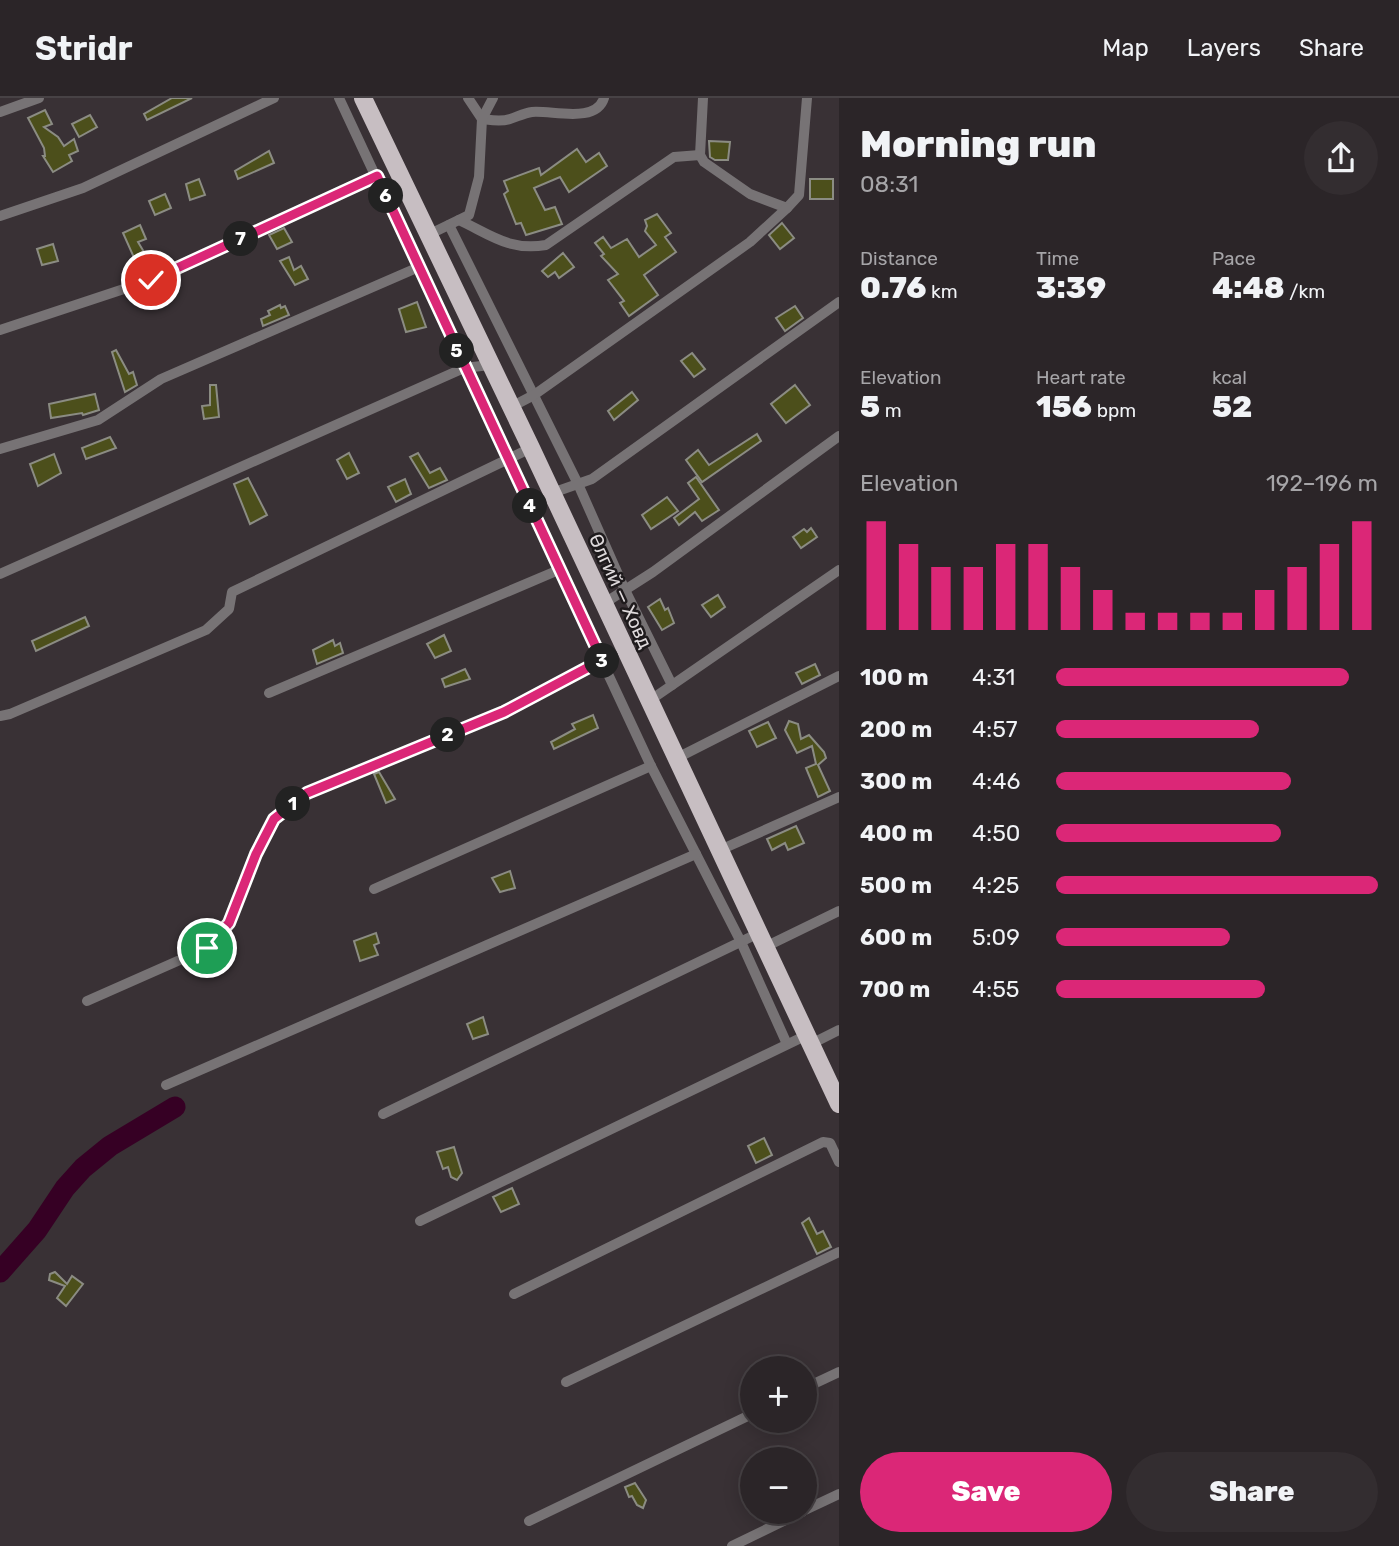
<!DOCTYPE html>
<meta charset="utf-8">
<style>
body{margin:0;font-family:Rubik,sans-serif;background:#332d30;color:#f1f3f6;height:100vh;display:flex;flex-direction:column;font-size:26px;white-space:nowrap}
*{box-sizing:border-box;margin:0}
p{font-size:23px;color:#a6a5a8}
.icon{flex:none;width:38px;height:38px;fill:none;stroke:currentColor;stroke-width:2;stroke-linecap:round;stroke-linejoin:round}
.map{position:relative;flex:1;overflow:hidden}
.drawer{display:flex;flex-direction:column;background:#2b2528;width:560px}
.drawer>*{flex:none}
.buttons{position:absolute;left:740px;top:1258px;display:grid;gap:14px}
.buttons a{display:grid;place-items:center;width:77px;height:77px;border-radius:50%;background:#2b2528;box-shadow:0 4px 18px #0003,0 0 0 2px #474245;font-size:35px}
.pin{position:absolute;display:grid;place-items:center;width:60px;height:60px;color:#fff;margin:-30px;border:4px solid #fff;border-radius:50%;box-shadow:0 2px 7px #0007}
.km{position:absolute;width:35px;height:35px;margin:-18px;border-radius:50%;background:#222;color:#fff;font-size:19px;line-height:35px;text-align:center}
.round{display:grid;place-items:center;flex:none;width:74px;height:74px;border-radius:37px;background:#332d30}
.headline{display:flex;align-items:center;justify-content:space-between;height:119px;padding:0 21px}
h1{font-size:38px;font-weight:800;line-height:52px}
.stats{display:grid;grid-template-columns:repeat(3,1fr);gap:10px;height:119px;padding:7px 21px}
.stats div{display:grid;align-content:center}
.stats b{font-size:30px;font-weight:800}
.stats small{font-size:19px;font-weight:400}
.stats p{font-size:19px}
.chart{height:196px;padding:14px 21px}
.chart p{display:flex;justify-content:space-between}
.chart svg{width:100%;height:126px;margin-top:7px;stroke:#db2777;stroke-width:6}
.button{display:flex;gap:14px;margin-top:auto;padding:14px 21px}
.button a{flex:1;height:80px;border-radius:42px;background:#db2777;color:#fff;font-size:28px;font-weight:800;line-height:80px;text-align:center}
.button a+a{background:#332d30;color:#f1f3f6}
ul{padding:0 21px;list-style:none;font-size:23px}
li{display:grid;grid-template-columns:112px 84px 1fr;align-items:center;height:52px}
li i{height:18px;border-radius:9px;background:#db2777}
header{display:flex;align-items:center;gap:42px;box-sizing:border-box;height:98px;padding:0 35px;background:#2b2528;border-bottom:2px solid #474245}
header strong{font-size:33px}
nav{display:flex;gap:38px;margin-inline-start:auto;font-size:24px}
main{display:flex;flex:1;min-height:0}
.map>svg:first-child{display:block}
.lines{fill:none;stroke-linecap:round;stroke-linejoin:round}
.river{stroke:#360024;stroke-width:21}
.building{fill:#4c4f1b;stroke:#8b8c83;stroke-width:2}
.minor{stroke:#777375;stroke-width:10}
.trunk{stroke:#c7bec2;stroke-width:18}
.route-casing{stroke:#fff;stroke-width:14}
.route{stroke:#db2777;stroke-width:9}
.labels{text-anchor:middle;stroke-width:5;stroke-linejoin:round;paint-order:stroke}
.street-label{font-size:19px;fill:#dfdadc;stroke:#1e1a1c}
</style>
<header>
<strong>Stridr</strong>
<nav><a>Map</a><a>Layers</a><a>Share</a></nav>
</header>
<main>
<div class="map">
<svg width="839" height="1448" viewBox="0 0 839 1448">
<rect width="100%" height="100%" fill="#393135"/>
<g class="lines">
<polyline class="river" points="0,1174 37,1132 65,1090 83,1070 110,1048 175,1009"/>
</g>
<g class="building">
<polygon points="172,0 192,0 147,22 144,16"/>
<polygon points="45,12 52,26 44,29 58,39 64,48 74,41 78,53 69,57 72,63 53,74 43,58 45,58 44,50 28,20"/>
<polygon points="90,17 97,29 79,39 72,26"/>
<polygon points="709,43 730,44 728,62 715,62 710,59"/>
<polygon points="577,51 586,64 599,55 607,68 569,94 560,79 534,90 545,112 555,109 562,126 526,137 521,125 516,126 504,96 508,93 504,83 539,70 541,77"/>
<polygon points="269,53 274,65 238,81 235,73"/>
<polygon points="199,81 205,97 190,102 186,86"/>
<rect x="810" y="81" width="23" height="20"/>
<polygon points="165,96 171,110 155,117 149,103"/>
<polygon points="657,116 671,135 665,139 676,154 644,177 658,197 629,218 620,205 624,203 608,182 618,176 601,158 604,156 595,145 603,139 611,150 627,141 639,159 656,147 645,133 647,128 645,122"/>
<polygon points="782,125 794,140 780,151 769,137"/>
<polygon points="140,127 146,141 138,144 147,159 136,164 123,135"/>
<polygon points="284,130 292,144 277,151 269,137"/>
<polygon points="53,146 58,163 42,167 37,151"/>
<polygon points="563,155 574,169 559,180 555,174 548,179 542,173"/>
<polygon points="289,159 294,172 301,168 308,181 295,187 280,163"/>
<polygon points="163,185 170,201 155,206 148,191"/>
<polygon points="417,204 426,229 406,234 399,211"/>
<polygon points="280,207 281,210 285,208 289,217 263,228 261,221 270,217 268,213"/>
<polygon points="795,208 803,220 785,233 776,220"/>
<polygon points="116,252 129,276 133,274 137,287 125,294 112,254"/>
<polygon points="692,255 705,271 694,279 681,263"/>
<polygon points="210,287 216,287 219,319 204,321 202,308 210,307"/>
<polygon points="795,287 810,307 786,325 771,306"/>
<polygon points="632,294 638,302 614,322 608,313"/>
<polygon points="95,296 99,312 83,317 82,315 51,320 49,306"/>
<polygon points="757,336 761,343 702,384 686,362 698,352 709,367"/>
<polygon points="110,339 116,350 86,361 82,350"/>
<polygon points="349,355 359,375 347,381 337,362"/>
<polygon points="418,355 430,375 440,370 447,382 429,390 410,359"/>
<polygon points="54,356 61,375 38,388 30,366"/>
<polygon points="696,379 719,412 702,423 695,414 679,427 674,420 699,401 688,385"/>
<polygon points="248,380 267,417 250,426 234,386"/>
<polygon points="405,381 411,396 396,404 388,389"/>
<polygon points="667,399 678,413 651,431 642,417"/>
<polygon points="811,430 817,439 801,450 793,439 804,431 807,434"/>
<polygon points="718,497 725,509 711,519 702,507"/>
<polygon points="660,501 665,512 668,510 674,525 662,532 648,509"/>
<polygon points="85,519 89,528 36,553 32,543"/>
<polygon points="444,537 451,553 435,560 427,546"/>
<polygon points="333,542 335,548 340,545 343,555 317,566 313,552"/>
<polygon points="815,566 820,577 802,586 796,575"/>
<polygon points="465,571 470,581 445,589 442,581"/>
<polygon points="593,617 598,630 554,651 551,644 575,631 572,626"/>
<polygon points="789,623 798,626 801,641 809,637 824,654 826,660 818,667 830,693 818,699 806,670 816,666 812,648 797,655 785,632"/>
<polygon points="768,624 776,640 757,649 749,633"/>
<polygon points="379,674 395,701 386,705 374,676"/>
<polygon points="796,728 804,745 788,752 785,745 772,752 767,741"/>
<polygon points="510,773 515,790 500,794 492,780"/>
<polygon points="376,835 379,845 374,847 378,857 360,863 354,843"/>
<polygon points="483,919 488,936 473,941 467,926"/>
<polygon points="764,1040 772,1057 756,1065 748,1048"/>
<polygon points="454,1049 462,1075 457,1082 451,1079 448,1069 443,1071 437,1054"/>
<polygon points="512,1090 519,1106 501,1114 493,1099"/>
<polygon points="809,1120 817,1136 823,1133 831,1149 817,1156 802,1125"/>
<polygon points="55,1174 67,1186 72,1178 83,1186 66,1208 57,1200 65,1188 49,1182 50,1176"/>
<polygon points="635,1385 646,1402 643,1410 637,1407 632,1398 629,1399 625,1389"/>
</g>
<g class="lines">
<g class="minor">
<polyline points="339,0 651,668 741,844 787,946"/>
<polyline points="468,0 482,21"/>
<polyline points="703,0 700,57 704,64 750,96 787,110 799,97 807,0"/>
<polyline points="0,14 39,0"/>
<path d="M 482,21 C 491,22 501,24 510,21 C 517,19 524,15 532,14 C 552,12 596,26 604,0"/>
<polyline points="0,118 83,90 274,0"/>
<path d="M 459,122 C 491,137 509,153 546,147 L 674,59 L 700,57"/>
<polyline points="449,127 578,386 625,492 672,587"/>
<polyline points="428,137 469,117 479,79 482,21 493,0"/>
<polyline points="0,232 151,182 377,78"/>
<polyline points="511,309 534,297 750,144 787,110"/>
<polyline points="0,351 98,322 161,281 419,169"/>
<polyline points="552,395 592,381 839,204"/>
<polyline points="0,476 464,270 490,267"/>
<polyline points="603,506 653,474 839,338"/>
<polyline points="269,595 561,471"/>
<polyline points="649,603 839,472"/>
<polyline points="0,618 10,616 206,532 229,511 232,494 531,350"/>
<polyline points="677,660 839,578"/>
<polyline points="720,752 839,699"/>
<polyline points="374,791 651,668"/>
<polyline points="765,849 839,813"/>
<polyline points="87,903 207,850 229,825 256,756 274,721 307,695 504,614 602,562"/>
<polyline points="811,946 839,932"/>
<polyline points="166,987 696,756"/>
<polyline points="383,1016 759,835"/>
<polyline points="420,1123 807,937"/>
<polyline points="514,1196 823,1044 830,1045 839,1064"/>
<polyline points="566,1284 839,1154"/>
<polyline points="805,1290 839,1274"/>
<polyline points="805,1412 839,1396"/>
<polyline points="529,1423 752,1316"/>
<polyline points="732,1448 802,1414"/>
</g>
<polyline class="trunk" points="363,0 531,350 839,1006"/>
</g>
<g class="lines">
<defs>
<polyline id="route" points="151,182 377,78 602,562 504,614 307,695 274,721 256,756 229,825 207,850"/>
</defs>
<use href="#route" class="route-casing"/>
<use href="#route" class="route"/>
</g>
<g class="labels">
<g class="street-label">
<text transform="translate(621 493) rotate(65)" y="7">Өлгий — Ховд</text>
</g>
</g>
</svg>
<div class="buttons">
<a>+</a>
<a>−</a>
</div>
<div class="pin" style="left:207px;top:850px;background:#1e9e55"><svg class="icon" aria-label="arrive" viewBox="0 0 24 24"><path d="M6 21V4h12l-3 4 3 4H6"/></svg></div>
<div class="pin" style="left:151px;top:182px;background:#d93025"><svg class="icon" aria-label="check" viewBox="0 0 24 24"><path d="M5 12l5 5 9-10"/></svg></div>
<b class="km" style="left:293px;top:706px">1</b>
<b class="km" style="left:448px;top:637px">2</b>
<b class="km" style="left:602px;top:563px">3</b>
<b class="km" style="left:530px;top:408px">4</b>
<b class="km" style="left:457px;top:253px">5</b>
<b class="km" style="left:386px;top:98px">6</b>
<b class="km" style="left:241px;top:141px">7</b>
</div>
<section class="drawer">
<div class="headline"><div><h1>Morning run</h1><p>08:31</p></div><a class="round"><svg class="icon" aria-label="share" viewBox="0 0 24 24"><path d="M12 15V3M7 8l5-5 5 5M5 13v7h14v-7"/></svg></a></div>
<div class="stats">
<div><p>Distance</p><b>0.76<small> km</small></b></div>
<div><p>Time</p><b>3:39</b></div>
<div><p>Pace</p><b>4:48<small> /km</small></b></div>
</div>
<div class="stats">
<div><p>Elevation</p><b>5<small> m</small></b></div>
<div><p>Heart rate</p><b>156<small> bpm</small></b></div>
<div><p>kcal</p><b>52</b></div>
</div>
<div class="chart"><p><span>Elevation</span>192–196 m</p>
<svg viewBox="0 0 160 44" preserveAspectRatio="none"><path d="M5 44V6M15 44V14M25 44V22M35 44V22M45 44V14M55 44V14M65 44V22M75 44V30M85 44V38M95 44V38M105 44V38M115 44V38M125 44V30M135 44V22M145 44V14M155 44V6"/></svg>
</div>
<ul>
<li><b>100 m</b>4:31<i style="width:91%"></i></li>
<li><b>200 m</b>4:57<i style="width:63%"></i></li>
<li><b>300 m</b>4:46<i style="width:73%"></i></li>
<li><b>400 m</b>4:50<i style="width:70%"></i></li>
<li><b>500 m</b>4:25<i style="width:100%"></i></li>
<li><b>600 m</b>5:09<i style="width:54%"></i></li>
<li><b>700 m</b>4:55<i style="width:65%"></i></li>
</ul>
<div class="button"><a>Save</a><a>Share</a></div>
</section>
</main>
